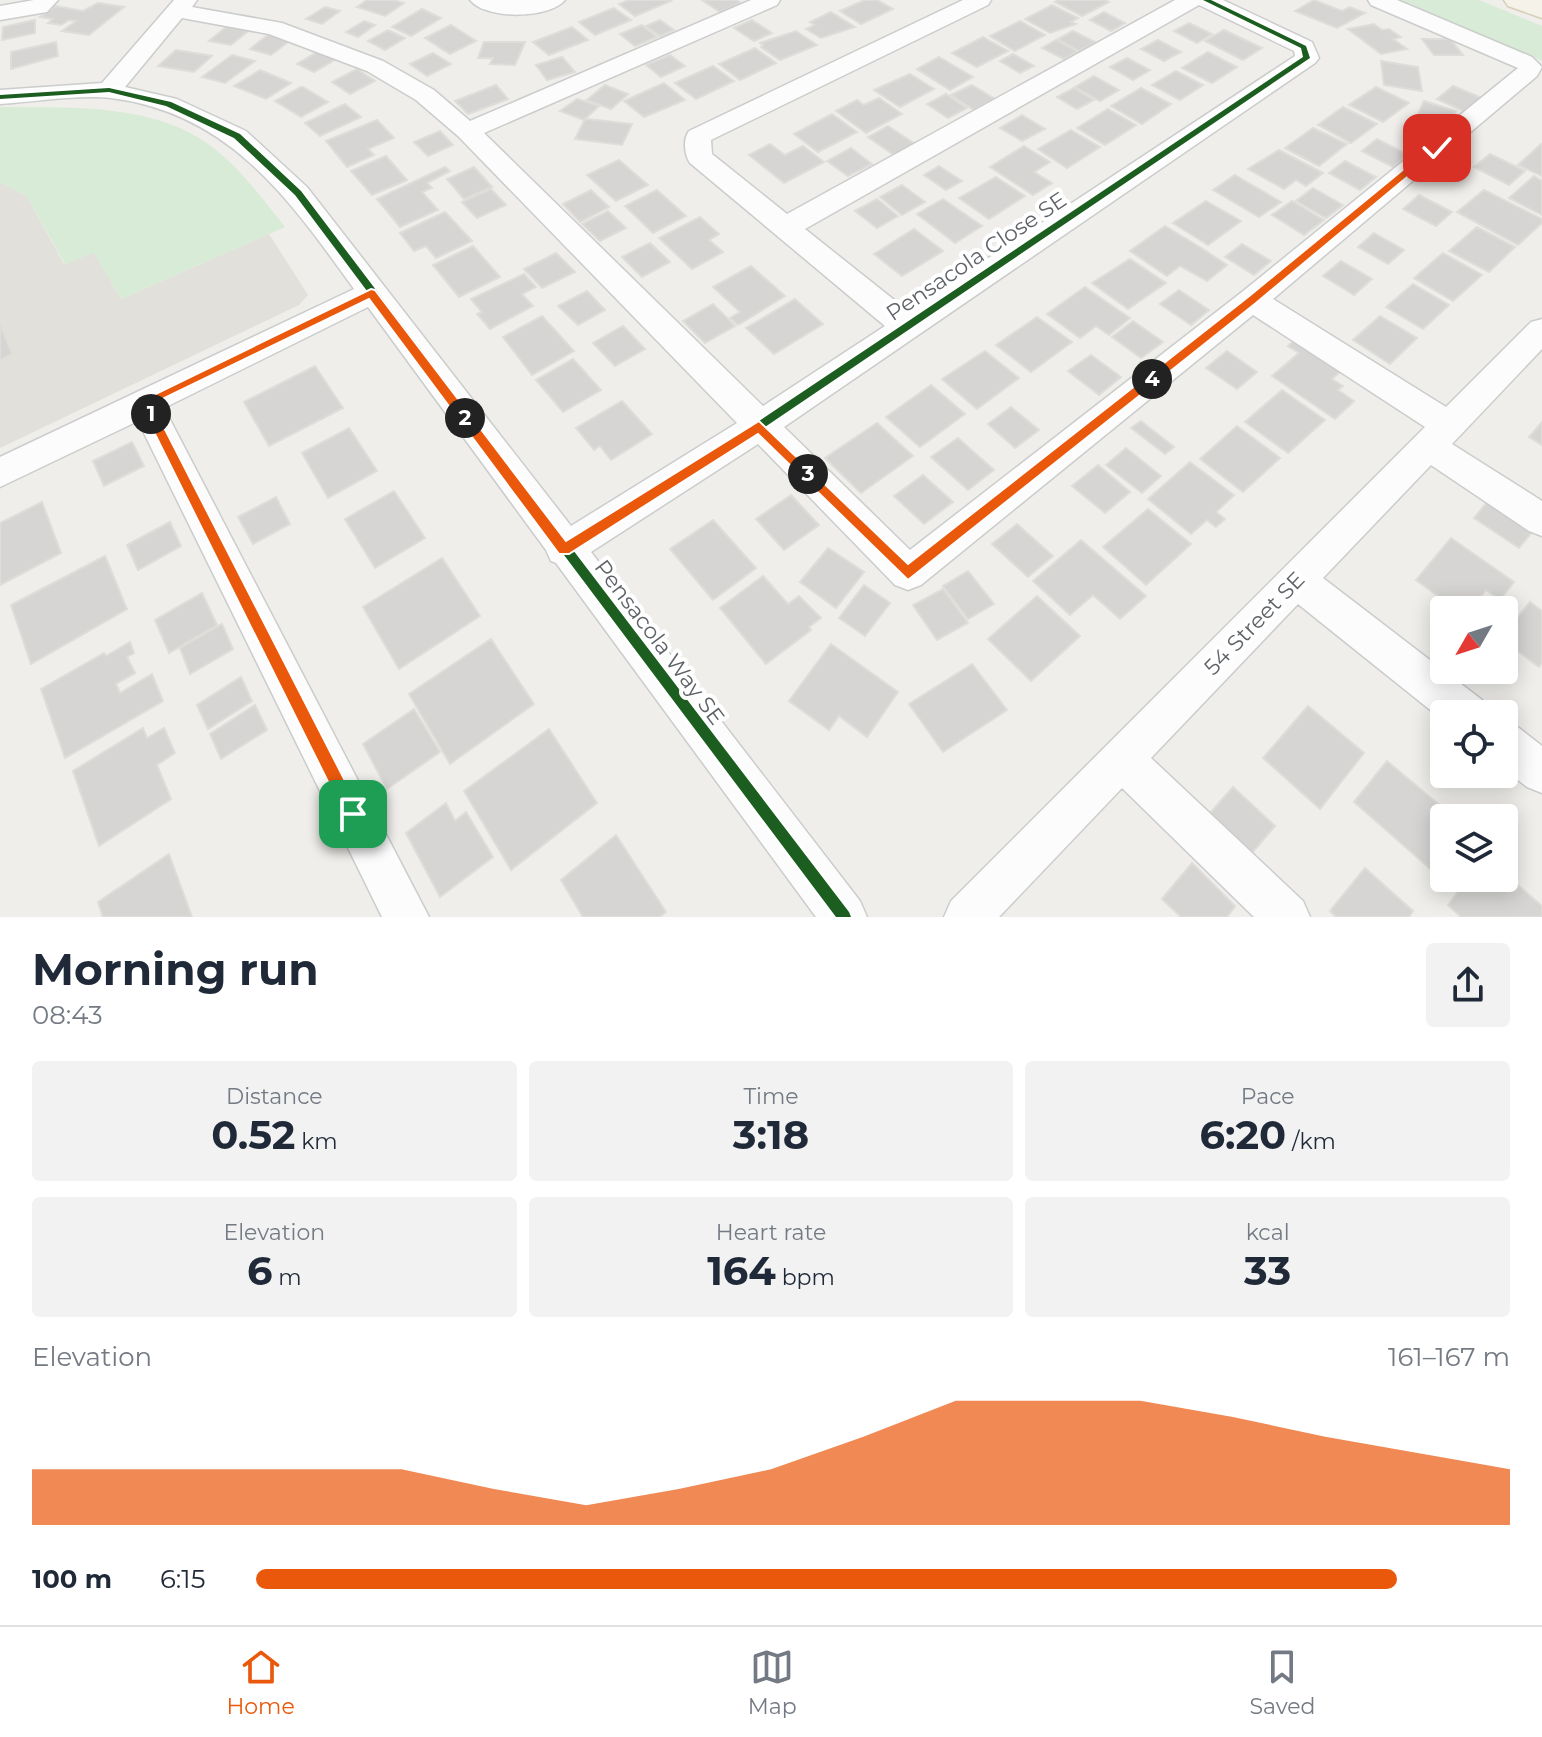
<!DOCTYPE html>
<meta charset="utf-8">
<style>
body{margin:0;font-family:Montserrat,sans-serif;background:#f2f2f3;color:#1f2937;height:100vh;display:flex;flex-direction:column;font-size:30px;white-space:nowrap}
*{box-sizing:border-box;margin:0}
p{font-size:26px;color:#747a83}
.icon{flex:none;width:44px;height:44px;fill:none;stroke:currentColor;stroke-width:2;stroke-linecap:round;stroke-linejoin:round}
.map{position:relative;height:917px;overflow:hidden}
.drawer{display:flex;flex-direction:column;background:#fff;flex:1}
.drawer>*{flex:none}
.needle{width:52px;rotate:231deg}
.buttons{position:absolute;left:1430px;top:596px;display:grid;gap:16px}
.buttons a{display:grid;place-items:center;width:88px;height:88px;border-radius:8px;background:#fff;box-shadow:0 4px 20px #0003;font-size:40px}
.pin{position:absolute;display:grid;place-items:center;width:68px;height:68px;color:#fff;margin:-34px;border-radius:16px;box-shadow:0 4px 12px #0006}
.km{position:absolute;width:40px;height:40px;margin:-20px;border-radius:50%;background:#222;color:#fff;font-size:22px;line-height:40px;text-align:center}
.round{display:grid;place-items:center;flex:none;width:84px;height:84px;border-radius:8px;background:#f2f2f3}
.overview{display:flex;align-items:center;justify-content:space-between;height:136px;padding:0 32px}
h1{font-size:44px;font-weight:700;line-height:60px}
.figures{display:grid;grid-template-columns:repeat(3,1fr);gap:12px;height:136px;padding:8px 32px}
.figures div{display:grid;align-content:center;border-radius:8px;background:#f2f2f3;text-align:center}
.figures b{font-size:40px;font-weight:700}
.figures small{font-size:22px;font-weight:400}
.figures p{font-size:22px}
.chart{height:224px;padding:16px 32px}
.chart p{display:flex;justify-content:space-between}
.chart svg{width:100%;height:144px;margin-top:8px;fill:#ea580c;opacity:.7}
ul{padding:0 32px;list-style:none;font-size:26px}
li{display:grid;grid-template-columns:128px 96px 1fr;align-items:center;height:60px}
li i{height:20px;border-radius:10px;background:#ea580c}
.tab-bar{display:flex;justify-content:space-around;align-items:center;height:112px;border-top:2px solid #e0e1e3;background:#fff;font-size:22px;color:#747a83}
.tab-bar a{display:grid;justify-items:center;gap:4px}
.tab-bar .active{color:#ea580c}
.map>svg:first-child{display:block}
.education{fill:#e2e0da}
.green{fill:#d8ebd6}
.building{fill:#d6d5d3;stroke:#deddd9;stroke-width:2}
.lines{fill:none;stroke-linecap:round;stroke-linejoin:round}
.minor-casing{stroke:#cbcccc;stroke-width:3}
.major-casing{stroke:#d7ceb8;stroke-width:3}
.minor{fill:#fdfcfc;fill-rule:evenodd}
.major{fill:#f4f2e9;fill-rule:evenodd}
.cycleway-casing{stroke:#fff;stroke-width:5}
.cycleway{fill:#1b5e20;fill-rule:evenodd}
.route{fill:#ea580c;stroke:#fff;stroke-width:2}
.labels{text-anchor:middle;stroke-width:8;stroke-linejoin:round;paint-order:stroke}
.street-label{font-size:22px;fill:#5f6368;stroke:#fff}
</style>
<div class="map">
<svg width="1542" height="917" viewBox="0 0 1542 917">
<rect width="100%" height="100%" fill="#efeeea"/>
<polygon class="education" points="0,182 27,196 64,264 94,252 121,299 269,234 308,295 299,305 0,448"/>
<g class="green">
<polygon points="1399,0 1479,0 1542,26 1542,61"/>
<path d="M 0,107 C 70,108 156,102 215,149 C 242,171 263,199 285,227 L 121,299 L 94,253 L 65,264 L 27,196 L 0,182 Z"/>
</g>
<g class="building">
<polygon points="367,0 394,0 404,3 385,16 357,7"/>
<polygon points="629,0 669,0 671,1 635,16 619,4"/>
<polygon points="702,0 736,0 741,3 720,12"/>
<polygon points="865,0 877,0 893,9 861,24 840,11"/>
<polygon points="1058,0 1105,0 1109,2 1082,16 1055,2"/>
<polygon points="1314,0 1342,11 1350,7 1365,13 1337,28 1295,11"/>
<polygon points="98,3 124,7 89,35 62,31 76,21 69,20 61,25 48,23 53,19 40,17 56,6 83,11"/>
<polygon points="1052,5 1078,18 1071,22 1076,24 1050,33 1025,19"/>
<polygon points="325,7 340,11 322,24 306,19"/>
<polygon points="614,8 631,20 595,35 579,22"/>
<polygon points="422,9 441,18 411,36 392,27"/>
<polygon points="831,12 855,27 821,38 806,29 815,25 810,22"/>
<polygon points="1104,12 1125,23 1111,31 1090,20"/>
<polygon points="35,20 35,33 2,40 3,27"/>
<polygon points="660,20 674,30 660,36 646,26"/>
<polygon points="752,20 772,33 754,41 734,28"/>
<polygon points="364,21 375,25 358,37 346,32"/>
<polygon points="1020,21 1045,35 1015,51 990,36"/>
<polygon points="1189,23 1212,34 1197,43 1174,31"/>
<polygon points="1374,24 1382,30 1389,29 1401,37 1393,39 1407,49 1381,54 1348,29"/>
<polygon points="451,25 476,41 450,54 425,38"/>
<polygon points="642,25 657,37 635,46 620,34"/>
<polygon points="226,27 248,31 231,45 209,41"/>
<polygon points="572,27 588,40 549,55 533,42"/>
<polygon points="388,30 405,38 385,50 368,41"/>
<polygon points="1224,30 1262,48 1243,60 1205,41"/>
<polygon points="796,31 817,45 780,60 761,47 763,45 760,43"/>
<polygon points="1073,31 1095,42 1079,51 1058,39"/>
<polygon points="269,34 291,40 271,55 250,49"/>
<polygon points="983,37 1008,51 977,67 952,53"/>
<polygon points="1422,39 1450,39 1463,55 1434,55"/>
<polygon points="1056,40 1078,51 1064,59 1042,48"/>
<polygon points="1158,40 1181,52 1164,61 1141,49"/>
<polygon points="56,42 58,56 11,69 11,52"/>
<polygon points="484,42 525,42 515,65 490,64 493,58 478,58"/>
<polygon points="755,48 776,63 740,80 719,64"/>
<polygon points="176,50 212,56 194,72 158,66"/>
<polygon points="319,51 336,59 314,72 297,64"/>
<polygon points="1208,52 1237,67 1212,83 1182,68"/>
<polygon points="433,53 451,64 427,76 410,64"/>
<polygon points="1013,54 1034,66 1020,73 1000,61"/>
<polygon points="232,55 255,61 225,83 202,77"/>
<polygon points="670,55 685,66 661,77 646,65"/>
<polygon points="562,57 575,72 547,80 536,65"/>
<polygon points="939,57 973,77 950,90 917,69"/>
<polygon points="1127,58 1150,70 1133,80 1110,67"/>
<polygon points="1381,61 1418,67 1422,91 1384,85"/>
<polygon points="713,66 734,81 696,99 675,83"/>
<polygon points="357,69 375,81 350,94 332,82"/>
<polygon points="260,70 291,83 266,99 234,86"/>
<polygon points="1176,71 1203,85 1180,100 1152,85"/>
<polygon points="910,74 934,89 900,107 874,90"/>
<polygon points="1094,76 1119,90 1100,101 1075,87"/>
<polygon points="664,83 685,100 644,117 624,101"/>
<polygon points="496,85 508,99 468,114 455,101"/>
<polygon points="605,85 628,94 611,109 587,100"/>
<polygon points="972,85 995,99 974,110 951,95"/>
<polygon points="1453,86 1482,98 1466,112 1437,99"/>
<polygon points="301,87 303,87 328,102 301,117 275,101"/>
<polygon points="1376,87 1409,103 1383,122 1349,105"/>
<polygon points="1074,88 1094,100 1077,109 1057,97"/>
<polygon points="1141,88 1171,104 1142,124 1111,106"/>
<polygon points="946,94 967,108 948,118 927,104"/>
<polygon points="879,98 902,114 866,133 836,111 857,100 864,105"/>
<polygon points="577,99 599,106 584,120 560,111"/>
<polygon points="1424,101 1456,111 1450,125 1418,114"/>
<polygon points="345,104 361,117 320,136 305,123"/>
<polygon points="1343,107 1377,124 1351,143 1318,125"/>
<polygon points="1108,109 1136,125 1105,145 1077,128"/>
<polygon points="832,114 857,132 818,152 794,134"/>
<polygon points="1022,115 1045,129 1022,141 1000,128"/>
<polygon points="585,119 597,120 632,124 622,145 575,139"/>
<polygon points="377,120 394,138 368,149 374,155 347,167 326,141"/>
<polygon points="888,126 915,144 894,155 868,137"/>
<polygon points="1313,128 1347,144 1319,166 1285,148"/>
<polygon points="1071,130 1100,147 1067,168 1038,149"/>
<polygon points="440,131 453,145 428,156 414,142"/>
<polygon points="1377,139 1408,155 1393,167 1362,151"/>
<polygon points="770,144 785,155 803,146 824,162 784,183 749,155"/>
<polygon points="1541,144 1542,145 1542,176 1518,165"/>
<polygon points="1024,146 1050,162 1034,172 1052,183 1033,195 990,167"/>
<polygon points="851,148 872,164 848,176 827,161"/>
<polygon points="1279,150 1323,173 1306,186 1296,180 1284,189 1248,169"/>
<polygon points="1490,154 1525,171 1509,185 1474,167"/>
<polygon points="386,156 407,180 372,195 351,171"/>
<polygon points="619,160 648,185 616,201 587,175"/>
<polygon points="1345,161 1376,177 1360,190 1329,173"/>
<polygon points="939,166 962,181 946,190 924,175"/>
<polygon points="445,167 450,171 427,183 432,188 422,192 438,210 400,227 377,199"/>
<polygon points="474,167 492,187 464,199 447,179"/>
<polygon points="1235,175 1281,202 1259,217 1213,190"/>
<polygon points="1534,176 1542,181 1542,215 1509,198"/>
<polygon points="996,177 1025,196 989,219 959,198"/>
<polygon points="902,185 925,202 902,215 880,197"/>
<polygon points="1313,188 1343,205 1326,218 1296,201"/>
<polygon points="491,189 506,205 477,218 462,202"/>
<polygon points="591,190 609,207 580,222 563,204"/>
<polygon points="657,190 686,216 653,233 625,206"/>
<polygon points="1484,190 1542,219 1542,223 1518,245 1457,212"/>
<polygon points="1419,195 1452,212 1436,226 1403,209"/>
<polygon points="877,199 898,216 877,228 855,211"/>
<polygon points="943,199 982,226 955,243 917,214"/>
<polygon points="1206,201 1241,221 1208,245 1173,223"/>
<polygon points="1292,201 1324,220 1304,235 1272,215"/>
<polygon points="608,211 626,228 600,241 582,224"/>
<polygon points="445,212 472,241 436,258 426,246 414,251 400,233"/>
<polygon points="700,217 719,234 709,240 723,252 692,269 659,238"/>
<polygon points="1165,226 1203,249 1227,265 1207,281 1180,266 1167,276 1130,251"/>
<polygon points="1477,227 1515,247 1489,272 1449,251"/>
<polygon points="914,229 943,251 902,276 874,254"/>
<polygon points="1374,233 1404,250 1388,264 1358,247"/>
<polygon points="650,243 670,262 642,277 622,257"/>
<polygon points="1242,244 1271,261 1254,275 1225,257"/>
<polygon points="473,246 500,277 459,297 433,265"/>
<polygon points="556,253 575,272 542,288 524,269"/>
<polygon points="1443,253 1482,275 1453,301 1414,278"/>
<polygon points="1130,259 1166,283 1128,309 1092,283"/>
<polygon points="1341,261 1372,279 1354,295 1323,276"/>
<polygon points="751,266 785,296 738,325 730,318 740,312 713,287"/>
<polygon points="524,274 536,287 522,294 533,306 490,329 477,314 482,312 471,299"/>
<polygon points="1413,284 1449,305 1423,329 1386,307"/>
<polygon points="1085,287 1118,310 1130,318 1109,335 1096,326 1080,338 1047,314"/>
<polygon points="1179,290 1209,310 1191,325 1160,304"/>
<polygon points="587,291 605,310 578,325 558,306"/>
<polygon points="795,299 823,324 774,354 746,328"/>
<polygon points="713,304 735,326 705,343 683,321"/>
<polygon points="542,316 574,351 532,375 503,337"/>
<polygon points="1380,316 1417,338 1390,364 1353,340"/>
<polygon points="1037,317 1072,342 1031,372 996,345"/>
<polygon points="1133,321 1163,342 1141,358 1112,337"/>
<polygon points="0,325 12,354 0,360"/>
<polygon points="623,326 645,349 615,366 593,343"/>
<polygon points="1296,339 1343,369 1332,379 1343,386 1338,390 1354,401 1335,419 1272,376 1299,353 1288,346"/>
<polygon points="985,351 1019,378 977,409 942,379"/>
<polygon points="1227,351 1257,372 1237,389 1206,368"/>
<polygon points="1091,355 1121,377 1099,395 1068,371"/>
<polygon points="573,359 601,390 563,412 536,380"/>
<polygon points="315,366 343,408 269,446 244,402"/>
<polygon points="931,385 965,414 920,447 886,417"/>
<polygon points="1282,390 1325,420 1288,453 1245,422"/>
<polygon points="622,401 652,434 611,460 600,446 594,450 576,428"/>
<polygon points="1011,407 1039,430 1015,448 988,424"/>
<polygon points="1141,421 1174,447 1165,454 1131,428"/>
<polygon points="1542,422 1542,445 1529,437"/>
<polygon points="877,423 913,456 861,493 825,458"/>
<polygon points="1237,426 1280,458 1243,492 1200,459"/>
<polygon points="349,428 377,471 328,498 302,453"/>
<polygon points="958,438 994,470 968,490 931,457"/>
<polygon points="132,442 144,466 104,486 93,461"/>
<polygon points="1126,448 1161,476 1142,493 1106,465"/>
<polygon points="1190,462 1234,495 1216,512 1225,519 1216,527 1207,520 1191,534 1148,499"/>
<polygon points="1098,465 1130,492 1105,513 1072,486"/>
<polygon points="923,475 953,502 924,524 894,496"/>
<polygon points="394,491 425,538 375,568 345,519"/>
<polygon points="791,495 819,525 784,550 756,519"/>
<polygon points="1493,495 1538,525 1519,548 1474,518"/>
<polygon points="276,497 290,524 253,544 238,517"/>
<polygon points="42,502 61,553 0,585 0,523"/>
<polygon points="1148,509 1191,544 1146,585 1103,547"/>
<polygon points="713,520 756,568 713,600 670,549"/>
<polygon points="170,522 181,546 138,570 127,545"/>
<polygon points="1017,524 1053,556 1028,577 992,544"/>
<polygon points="1451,538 1514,582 1500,600 1486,590 1470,610 1457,610 1416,580"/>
<polygon points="1081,540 1146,596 1120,619 1093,595 1070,615 1033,581"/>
<polygon points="828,548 864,572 836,608 800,582"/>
<polygon points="105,556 127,609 31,664 11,605"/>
<polygon points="442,558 480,616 399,669 363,607"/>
<polygon points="968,571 994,604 968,619 943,586"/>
<polygon points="763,576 788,604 799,596 821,618 809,627 811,630 766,664 720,608"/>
<polygon points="864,585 890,603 865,636 839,618"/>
<polygon points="943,589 968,623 937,640 913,605"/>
<polygon points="202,593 217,625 169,653 155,620"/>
<polygon points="1037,596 1080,636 1031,681 988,639"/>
<polygon points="1530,602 1542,611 1542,663 1539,667 1504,641 1504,634"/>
<polygon points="222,624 233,649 190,674 180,648"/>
<polygon points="491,639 534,704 450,764 409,694"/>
<polygon points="130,642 134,653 127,657 135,673 116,684 120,693 152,674 163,701 65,758 41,689 104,653 106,656"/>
<polygon points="831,644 898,692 867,737 839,716 829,730 789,701"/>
<polygon points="972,664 1007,710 943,752 909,704"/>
<polygon points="241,677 252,701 208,729 197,705"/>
<polygon points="255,705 267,730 221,759 210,734"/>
<polygon points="1308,706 1364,753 1320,809 1263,758"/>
<polygon points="414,709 440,752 387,789 363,744"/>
<polygon points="143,728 147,738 164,728 175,753 157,765 171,799 99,846 73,771"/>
<polygon points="549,729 597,803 511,870 464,791"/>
<polygon points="1387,761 1455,818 1444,818 1444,862 1436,874 1354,802"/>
<polygon points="1233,787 1275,826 1252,853 1210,813"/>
<polygon points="446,803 455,821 466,812 493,857 440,897 406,833"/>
<polygon points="616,835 666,912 660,917 583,917 561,880"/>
<polygon points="169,854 192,917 103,917 98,902"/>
<polygon points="1192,863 1235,906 1227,917 1181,917 1162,899"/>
<polygon points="1365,868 1413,911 1409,917 1336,917 1330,911"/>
<polygon points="1468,878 1502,878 1516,890 1519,886 1542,906 1542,917 1461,917 1448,905"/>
</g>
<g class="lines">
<defs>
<g id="minor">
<polygon points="34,0 58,0 47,12 0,20 0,6"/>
<path d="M 174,0 L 197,0 L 192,7 L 282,23 L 383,61 L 434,90 L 470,121 L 751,0 L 780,0 L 777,5 L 484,133 L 763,406 L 885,326 L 690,163 C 684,154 683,139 689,131 L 963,0 L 991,0 L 988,5 L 711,140 L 712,154 L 787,214 L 1175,0 L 1223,0 L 1312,42 L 1319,58 L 1315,63 L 784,427 L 910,550 L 1242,292 L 1518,68 L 1371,5 L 1368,0 L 1397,0 L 1532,57 L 1542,67 L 1537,76 L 1273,299 L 1446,407 L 1531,322 L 1542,319 L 1542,349 L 1452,444 L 1542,501 L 1542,536 L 1529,531 L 1431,465 L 1323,578 L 1482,700 L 1488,714 L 1444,714 L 1444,721 L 1298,604 L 1151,758 L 1303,901 L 1310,917 L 1254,917 L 1122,788 L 999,917 L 944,917 L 951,901 L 1425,427 L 1253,315 L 921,585 L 908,590 L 895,585 L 758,444 L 591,552 L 860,901 L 867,917 L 816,917 L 556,563 L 551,561 L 546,550 L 368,307 L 164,408 L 429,917 L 382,917 L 138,421 L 0,487 L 0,457 L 354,289 C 289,199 230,113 111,98 C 80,94 32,102 0,104 L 0,90 L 102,83 ZM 1199,5 L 1294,51 L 1295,56 L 908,311 L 805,229 ZM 182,18 L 269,34 L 367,71 L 416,100 L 458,136 L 737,423 L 571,526 L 307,187 L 246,131 L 177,99 L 125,87 Z"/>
<path d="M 470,0 L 565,0 C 549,19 486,20 470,0 Z"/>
<polygon points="1504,722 1519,728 1542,746 1542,793 1527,787 1504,769"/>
</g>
<polygon id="major" points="1504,0 1542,0 1542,18 1508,6"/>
</defs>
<use href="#minor" class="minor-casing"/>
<use href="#major" class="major-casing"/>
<use href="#minor" class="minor"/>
<use href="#major" class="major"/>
<defs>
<polygon id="cycleway" points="1203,0 1211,0 1306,46 1310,58 762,429 573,550 849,912 851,917 836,917 564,555 560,553 560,548 295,195 234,138 166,106 109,92 0,99 0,95 109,88 171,102 240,134 301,191 567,542 756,423 1303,57 1301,48"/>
</defs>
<use href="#cycleway" class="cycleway-casing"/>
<use href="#cycleway" class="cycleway"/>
</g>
<polygon class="route" points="1433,145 1442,148 1256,303 908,580 758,434 569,554 559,554 369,299 152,404 359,808 362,814 359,820 353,822 347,820 139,402 371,289 375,290 566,541 759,421 908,564 1248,297"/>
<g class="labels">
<g class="street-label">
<text transform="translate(976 256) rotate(-34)" y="8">Pensacola Close SE</text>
<text transform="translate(1254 623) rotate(-46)" y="8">54 Street SE</text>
<text transform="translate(660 642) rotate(53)" y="8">Pensacola Way SE</text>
</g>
</g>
</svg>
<div class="buttons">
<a><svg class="needle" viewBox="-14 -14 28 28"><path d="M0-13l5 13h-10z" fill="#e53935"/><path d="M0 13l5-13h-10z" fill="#747a83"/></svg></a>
<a><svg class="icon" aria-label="locate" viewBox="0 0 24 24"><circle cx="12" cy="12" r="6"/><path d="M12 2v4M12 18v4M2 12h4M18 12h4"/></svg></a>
<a><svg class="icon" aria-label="layers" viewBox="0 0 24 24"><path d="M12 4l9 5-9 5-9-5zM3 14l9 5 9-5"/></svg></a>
</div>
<div class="pin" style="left:353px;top:814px;background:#1e9e55"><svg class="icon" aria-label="arrive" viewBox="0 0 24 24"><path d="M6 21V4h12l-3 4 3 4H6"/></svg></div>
<div class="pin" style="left:1437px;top:148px;background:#d93025"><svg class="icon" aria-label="check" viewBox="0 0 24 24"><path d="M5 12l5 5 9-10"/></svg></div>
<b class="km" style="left:151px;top:414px">1</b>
<b class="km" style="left:465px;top:418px">2</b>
<b class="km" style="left:808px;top:474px">3</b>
<b class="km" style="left:1152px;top:379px">4</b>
</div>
<section class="drawer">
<div class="overview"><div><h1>Morning run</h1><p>08:43</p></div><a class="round"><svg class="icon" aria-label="share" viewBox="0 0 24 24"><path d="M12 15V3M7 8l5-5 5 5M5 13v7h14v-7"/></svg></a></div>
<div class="figures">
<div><p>Distance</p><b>0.52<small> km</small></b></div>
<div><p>Time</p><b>3:18</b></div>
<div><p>Pace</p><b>6:20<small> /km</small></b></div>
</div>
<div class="figures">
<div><p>Elevation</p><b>6<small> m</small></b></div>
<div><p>Heart rate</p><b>164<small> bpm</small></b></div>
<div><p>kcal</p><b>33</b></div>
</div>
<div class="chart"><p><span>Elevation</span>161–167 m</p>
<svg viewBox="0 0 160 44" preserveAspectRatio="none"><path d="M0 44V27L10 27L20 27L30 27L40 27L50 33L60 38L70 33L80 27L90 17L100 6L110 6L120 6L130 11L140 17L150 22L160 27V44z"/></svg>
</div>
<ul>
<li><b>100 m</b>6:15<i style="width:91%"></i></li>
</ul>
</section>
<nav class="tab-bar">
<a class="active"><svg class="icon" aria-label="home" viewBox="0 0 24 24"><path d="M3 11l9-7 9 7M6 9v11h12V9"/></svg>Home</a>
<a><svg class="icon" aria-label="map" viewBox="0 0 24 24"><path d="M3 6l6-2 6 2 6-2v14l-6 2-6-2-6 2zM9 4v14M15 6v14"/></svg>Map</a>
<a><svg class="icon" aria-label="saved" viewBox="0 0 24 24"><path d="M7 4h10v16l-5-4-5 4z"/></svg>Saved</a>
</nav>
